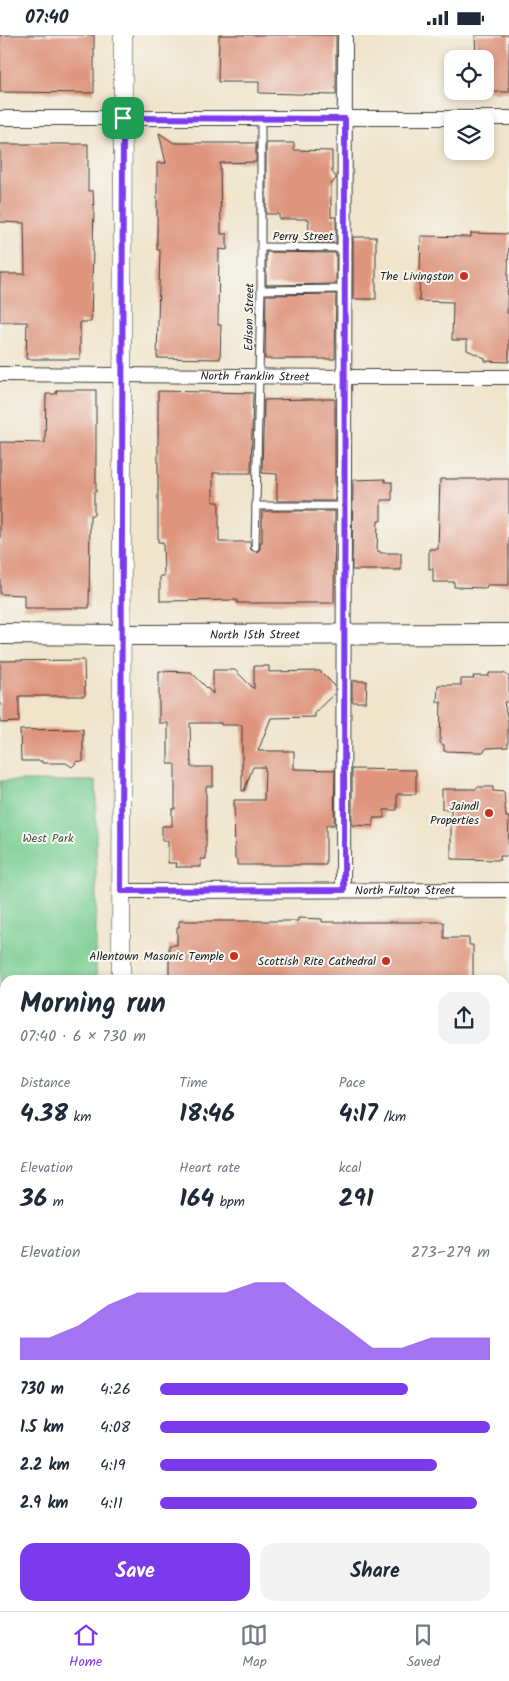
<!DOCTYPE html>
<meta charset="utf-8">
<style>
body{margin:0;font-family:Kalam,sans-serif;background:#f2f2f3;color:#1f2937;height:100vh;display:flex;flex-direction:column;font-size:19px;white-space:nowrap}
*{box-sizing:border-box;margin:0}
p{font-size:16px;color:#747a83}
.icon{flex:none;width:28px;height:28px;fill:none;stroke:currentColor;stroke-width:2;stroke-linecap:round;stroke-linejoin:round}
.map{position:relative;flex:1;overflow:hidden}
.details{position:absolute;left:0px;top:940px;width:510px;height:636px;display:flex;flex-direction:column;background:#fff;border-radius:15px 15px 0 0;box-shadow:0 2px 8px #0003}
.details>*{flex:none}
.fabs{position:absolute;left:444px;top:15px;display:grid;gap:10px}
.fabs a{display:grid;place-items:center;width:50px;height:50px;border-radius:10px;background:#fff;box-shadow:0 2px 8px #0003;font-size:25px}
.pin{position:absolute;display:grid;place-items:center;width:42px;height:42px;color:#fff;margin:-21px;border-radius:10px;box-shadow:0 2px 8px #0006}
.round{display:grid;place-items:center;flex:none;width:52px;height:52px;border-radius:15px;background:#f2f2f3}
.head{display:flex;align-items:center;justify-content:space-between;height:85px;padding:0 20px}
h1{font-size:28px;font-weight:600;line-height:38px}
.metrics{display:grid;grid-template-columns:repeat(3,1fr);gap:8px;height:85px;padding:5px 20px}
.metrics div{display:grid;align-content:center}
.metrics b{font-size:25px;font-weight:600}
.metrics small{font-size:14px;font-weight:400}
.metrics p{font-size:14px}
.chart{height:140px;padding:10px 20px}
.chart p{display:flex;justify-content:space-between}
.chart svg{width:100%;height:90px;margin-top:5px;fill:#7c3aed;opacity:.7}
.cta{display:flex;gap:10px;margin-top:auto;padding:10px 20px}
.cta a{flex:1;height:58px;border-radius:15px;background:#7c3aed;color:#fff;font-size:20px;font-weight:600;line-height:58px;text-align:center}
.cta a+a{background:#f2f2f3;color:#1f2937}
ul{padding:0 20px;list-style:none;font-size:16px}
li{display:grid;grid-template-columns:80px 60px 1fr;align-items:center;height:38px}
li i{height:12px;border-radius:6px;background:#7c3aed}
.status{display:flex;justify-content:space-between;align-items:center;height:35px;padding:0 25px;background:#fff;direction:ltr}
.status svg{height:14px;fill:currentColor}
.dock{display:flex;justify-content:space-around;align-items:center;height:70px;border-top:1px solid #e0e1e3;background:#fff;font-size:14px;color:#747a83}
.dock a{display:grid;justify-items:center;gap:2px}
.dock .active{color:#7c3aed}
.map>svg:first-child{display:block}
.green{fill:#78ce91;stroke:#4a7556}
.building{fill:#de947d}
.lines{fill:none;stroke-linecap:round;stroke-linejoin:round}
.service-casing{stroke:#3c3a36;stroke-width:9}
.minor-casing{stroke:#3c3a36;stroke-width:16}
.tertiary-casing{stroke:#3c3a36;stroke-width:19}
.secondary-casing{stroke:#3c3a36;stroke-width:22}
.service{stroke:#fff;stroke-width:7}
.minor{stroke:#fff;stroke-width:14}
.tertiary{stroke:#fff;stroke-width:18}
.secondary{stroke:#fff;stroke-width:20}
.route-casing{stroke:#fff;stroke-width:10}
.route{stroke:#7c3aed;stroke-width:6}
.poi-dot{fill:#c8321e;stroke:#f6f6f2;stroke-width:2}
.labels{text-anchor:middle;stroke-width:4;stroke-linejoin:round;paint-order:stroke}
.street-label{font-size:12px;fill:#1c1c1c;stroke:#f6f6f2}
.poi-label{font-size:12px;fill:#1c1c1c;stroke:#f6f6f2;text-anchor:end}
.park-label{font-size:12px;fill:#3c5a45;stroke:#f6f6f2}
</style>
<div class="status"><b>07:40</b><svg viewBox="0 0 49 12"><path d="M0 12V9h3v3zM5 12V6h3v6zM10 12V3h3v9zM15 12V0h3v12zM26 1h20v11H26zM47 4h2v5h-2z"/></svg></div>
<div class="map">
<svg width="509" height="1576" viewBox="0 0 509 1576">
<rect width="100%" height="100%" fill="#f6f6f2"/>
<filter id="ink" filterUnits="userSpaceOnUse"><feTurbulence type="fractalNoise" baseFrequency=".02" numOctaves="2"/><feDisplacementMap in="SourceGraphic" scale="10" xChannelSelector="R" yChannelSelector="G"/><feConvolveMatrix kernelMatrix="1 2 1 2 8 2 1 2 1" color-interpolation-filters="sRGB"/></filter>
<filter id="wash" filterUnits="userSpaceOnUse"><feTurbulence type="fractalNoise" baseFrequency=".0096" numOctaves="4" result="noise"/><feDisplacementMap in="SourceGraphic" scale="20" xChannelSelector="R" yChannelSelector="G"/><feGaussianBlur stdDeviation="1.12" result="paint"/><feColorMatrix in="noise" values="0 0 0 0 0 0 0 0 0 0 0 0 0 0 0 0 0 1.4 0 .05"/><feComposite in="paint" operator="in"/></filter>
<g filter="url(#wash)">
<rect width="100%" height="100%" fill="#f0e4ca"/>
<polygon class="green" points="0,746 96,746 96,945 5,945 5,1220 0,1219"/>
<g id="blocks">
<g class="building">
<polygon points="0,0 94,0 94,58 0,57"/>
<polygon points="219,0 336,0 336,60 259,58 259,47 218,47"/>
<polygon points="475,0 509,0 509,57 491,57 491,55 485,55 485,24 476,24"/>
<polygon points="159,98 174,108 256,108 256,127 220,128 221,199 227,199 227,215 219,214 218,290 221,290 220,324 157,323 160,215 157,215 157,128 166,128"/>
<polygon points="266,108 294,108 294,115 332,116 332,137 336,142 336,144 331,149 331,182 336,182 336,208 308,207 309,184 279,184 279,179 266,179"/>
<polygon points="0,109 88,109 88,156 93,156 94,174 91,287 80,287 80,324 26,324 27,287 0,287 0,239 25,239 24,188 0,187"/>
<polygon points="471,198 509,199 507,278 509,278 509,327 485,326 485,323 467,315 467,305 452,305 453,267 419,266 421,201 471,202"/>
<rect x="353" y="202" width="23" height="62"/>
<polygon points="266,217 336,218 336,249 266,250"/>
<polygon points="336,259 335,324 265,324 266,260"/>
<polygon points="57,355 96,355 96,457 94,457 94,480 90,480 89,573 24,573 24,560 0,559 0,407 45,408 46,359 56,359"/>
<polygon points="158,356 253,358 251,438 213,438 213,467 219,467 219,507 250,507 251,515 257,517 260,514 260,507 262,507 262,476 335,476 334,568 237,568 237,565 160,566 160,541 164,541 163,507 158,507"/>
<polygon points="311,364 335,364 335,466 277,466 277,439 262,438 264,365"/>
<polygon points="385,444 385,447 392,447 392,465 381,465 381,486 378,486 377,516 380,516 380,518 401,518 401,535 352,535 353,445"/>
<polygon points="440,444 509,444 509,550 487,550 486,553 454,552 454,547 433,547 433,534 429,534 429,514 438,514"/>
<polygon points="84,625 85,661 19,661 19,687 0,688 0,626"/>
<polygon points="254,631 269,631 269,637 320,636 335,651 335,658 315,677 315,682 271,683 258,716 294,716 294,734 335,735 334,790 326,790 326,830 237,830 237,824 235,824 234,765 264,765 265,732 253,732 244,756 242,756 242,690 221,690 221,688 190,688 191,732 213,732 213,751 206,751 206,824 201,824 201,832 176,832 177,828 168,828 168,806 162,806 162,791 172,791 172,774 175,774 175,729 168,729 168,688 159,688 159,636 191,637 213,659 213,635 235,635 254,654"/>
<polygon points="489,638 504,638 509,642 509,667 504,667 508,686 508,712 487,713 483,717 476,717 444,716 444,710 440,708 441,667 437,667 438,650 461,650 461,644 474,644 473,641 489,641"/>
<polygon points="352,646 367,646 366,667 352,667"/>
<polygon points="83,694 83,727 78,726 72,732 66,728 42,728 42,726 21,726 20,695"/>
<polygon points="352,734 416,735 416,759 397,759 397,775 384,775 384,783 373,783 373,791 352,790"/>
<polygon points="477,752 493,752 493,756 504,757 506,782 509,782 508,821 500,821 500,825 451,824 451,774 442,774 442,754 477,754"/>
<polygon points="298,883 322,884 322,887 444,887 444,903 469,903 469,910 473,910 473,945 169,945 169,910 177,910 177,892 179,892 179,886 298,886"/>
</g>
</g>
</g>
<g filter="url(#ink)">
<use href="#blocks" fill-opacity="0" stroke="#3c3a36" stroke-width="1"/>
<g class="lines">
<defs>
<g id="service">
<polyline points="261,212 345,213"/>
<polyline points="261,255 345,254"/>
<polyline points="256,471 344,471"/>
<polyline points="255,512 261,255 261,83"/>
<polyline points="343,1576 343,1571"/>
</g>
<g id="minor">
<polyline points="0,83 509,83"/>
<path id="s1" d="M 0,339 L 345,342 L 509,342"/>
<polyline points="343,855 345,0"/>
<path id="s2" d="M 121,856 L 509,855"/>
<polyline points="505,1115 509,1115"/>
<polyline points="0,1371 5,1371"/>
<polyline points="505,1372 509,1372"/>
</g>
<g id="tertiary">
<polyline points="121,945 123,0"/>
<polyline points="120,1576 120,1571"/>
</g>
<g id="secondary">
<path id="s3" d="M 0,599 L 122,600 L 509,599"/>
</g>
</defs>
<use href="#service" class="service-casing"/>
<use href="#minor" class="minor-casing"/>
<use href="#tertiary" class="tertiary-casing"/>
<use href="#secondary" class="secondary-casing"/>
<use href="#service" class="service"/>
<use href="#minor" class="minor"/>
<use href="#tertiary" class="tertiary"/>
<use href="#secondary" class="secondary"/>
</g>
</g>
<g class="lines" filter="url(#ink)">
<defs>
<polygon id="route" points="123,83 345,84 344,855 121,856"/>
</defs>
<use href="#route" class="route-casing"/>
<use href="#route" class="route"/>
</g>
<g class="poi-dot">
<circle cx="464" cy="241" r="5"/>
<circle cx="489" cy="778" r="5"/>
<circle cx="234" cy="921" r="5"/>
<circle cx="386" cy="926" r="5"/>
</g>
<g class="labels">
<g class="street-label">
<text x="303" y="205">Perry Street</text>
<text transform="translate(249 282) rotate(-89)" y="4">Edison Street</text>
<text dy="4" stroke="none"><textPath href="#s1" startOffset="255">North Franklin Street</textPath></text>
<text dy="4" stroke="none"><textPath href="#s3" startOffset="255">North 15th Street</textPath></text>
<text dy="4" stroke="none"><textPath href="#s2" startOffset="284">North Fulton Street</textPath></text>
</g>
<g class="poi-label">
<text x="454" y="245">The Livingston</text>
<text x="479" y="775">Jaindl<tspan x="479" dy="14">Properties</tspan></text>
<text x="224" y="925">Allentown Masonic Temple</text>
<text x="376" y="930">Scottish Rite Cathedral</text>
</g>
<g class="park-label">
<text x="48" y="807">West Park</text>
</g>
</g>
</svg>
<div class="fabs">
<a><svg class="icon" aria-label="locate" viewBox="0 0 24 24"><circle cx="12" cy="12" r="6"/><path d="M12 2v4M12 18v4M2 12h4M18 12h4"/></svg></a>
<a><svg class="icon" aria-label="layers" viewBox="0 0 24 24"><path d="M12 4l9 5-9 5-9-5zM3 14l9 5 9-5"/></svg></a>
</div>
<div class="pin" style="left:123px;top:83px;background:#1e9e55"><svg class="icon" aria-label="arrive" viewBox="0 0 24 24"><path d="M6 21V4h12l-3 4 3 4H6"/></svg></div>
<section class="details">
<div class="head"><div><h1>Morning run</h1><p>07:40 · 6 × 730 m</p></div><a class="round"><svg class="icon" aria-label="share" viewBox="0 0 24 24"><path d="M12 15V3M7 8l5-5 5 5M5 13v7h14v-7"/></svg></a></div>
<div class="metrics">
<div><p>Distance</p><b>4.38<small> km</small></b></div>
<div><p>Time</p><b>18:46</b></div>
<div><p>Pace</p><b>4:17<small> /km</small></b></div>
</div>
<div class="metrics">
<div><p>Elevation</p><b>36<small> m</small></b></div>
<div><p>Heart rate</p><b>164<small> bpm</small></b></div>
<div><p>kcal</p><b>291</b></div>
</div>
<div class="chart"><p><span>Elevation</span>273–279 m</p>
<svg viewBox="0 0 160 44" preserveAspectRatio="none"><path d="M0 44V33L10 33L20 27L30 17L40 11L50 11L60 11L70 11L80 6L90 6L100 17L110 27L120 38L130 38L140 33L150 33L160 33V44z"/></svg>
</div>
<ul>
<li><b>730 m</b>4:26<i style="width:75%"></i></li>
<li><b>1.5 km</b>4:08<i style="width:100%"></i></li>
<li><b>2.2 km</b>4:19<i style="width:84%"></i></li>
<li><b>2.9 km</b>4:11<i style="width:96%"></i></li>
</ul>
<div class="cta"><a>Save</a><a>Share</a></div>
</section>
</div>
<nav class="dock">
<a class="active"><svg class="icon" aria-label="home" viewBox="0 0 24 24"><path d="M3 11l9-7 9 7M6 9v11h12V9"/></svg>Home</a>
<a><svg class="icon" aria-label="map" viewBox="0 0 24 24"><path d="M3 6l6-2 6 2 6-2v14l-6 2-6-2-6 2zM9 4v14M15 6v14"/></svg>Map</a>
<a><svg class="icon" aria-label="saved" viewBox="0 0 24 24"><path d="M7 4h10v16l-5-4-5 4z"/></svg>Saved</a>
</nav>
